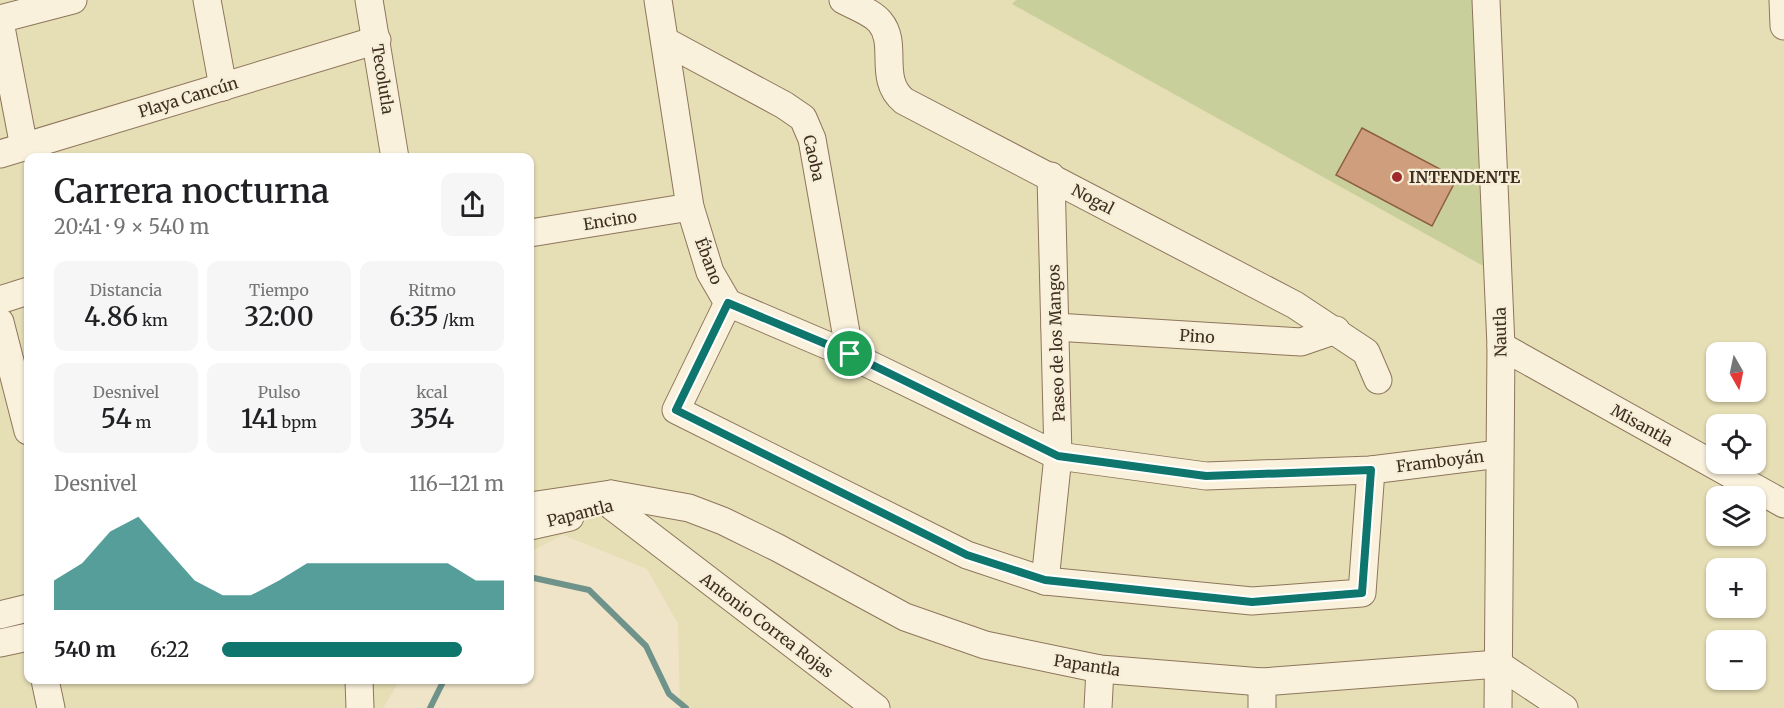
<!DOCTYPE html>
<html lang="es">
<meta charset="utf-8">
<style>
body{margin:0;font-family:Merriweather,serif;background:#f6f6f6;color:#202124;height:100vh;display:flex;flex-direction:column;font-size:22px;white-space:nowrap}
*{box-sizing:border-box;margin:0}
p{font-size:20px;color:#757577}
.icon{flex:none;width:33px;height:33px;fill:none;stroke:currentColor;stroke-width:2;stroke-linecap:round;stroke-linejoin:round}
.map{position:relative;flex:1;overflow:hidden}
.side{position:absolute;left:24px;top:153px;width:510px;height:531px;display:flex;flex-direction:column;background:#fff;border-radius:12px;box-shadow:0 2px 4px #0004}
.side>*{flex:none}
.needle{width:39px;rotate:171deg}
.fabs{position:absolute;left:1706px;top:342px;display:grid;gap:12px}
.fabs a{display:grid;place-items:center;width:60px;height:60px;border-radius:12px;background:#fff;box-shadow:0 2px 4px #0004;font-size:30px}
.pin{position:absolute;display:grid;place-items:center;width:51px;height:51px;color:#fff;margin:-26px;border:3px solid #fff;border-radius:50%;box-shadow:0 2px 6px #0007}
.round{display:grid;place-items:center;flex:none;width:63px;height:63px;border-radius:12px;background:#f6f6f6}
.overview{display:flex;align-items:center;justify-content:space-between;height:102px;padding:0 30px}
h1{font-size:33px;font-weight:600;line-height:45px}
.figures{display:grid;grid-template-columns:repeat(3,1fr);gap:9px;height:102px;padding:6px 30px}
.figures div{display:grid;align-content:center;border-radius:12px;background:#f6f6f6;text-align:center}
.figures b{font-size:26px;font-weight:600}
.figures small{font-size:16px;font-weight:400}
.figures p{font-size:16px}
.chart{height:168px;padding:12px 30px}
.chart p{display:flex;justify-content:space-between}
.chart svg{width:100%;height:108px;margin-top:6px;fill:#0f766e;opacity:.7}
ul{padding:0 30px;list-style:none;font-size:20px}
li{display:grid;grid-template-columns:96px 72px 1fr;align-items:center;height:45px}
li i{height:15px;border-radius:8px;background:#0f766e}
.map>svg:first-child{display:block}
.farmland{fill:#e6deb5;fill-rule:evenodd}
.green{fill:#c9cf9b}
.lines{fill:none;stroke-linecap:round;stroke-linejoin:round}
.stream{stroke:#6f938a;stroke-width:6}
.building{fill:#cf9f7d;stroke:#8d5f41;stroke-width:1.5}
.minor-casing{stroke:#8d765c;stroke-width:29}
.minor{stroke:#faf1dc;stroke-width:27}
.route-casing{stroke:#fff;stroke-width:12}
.route{stroke:#0f766e;stroke-width:8}
.poi-dot{fill:#9e2a2b;stroke:#f7eed8;stroke-width:2}
.labels{text-anchor:middle;stroke-width:4.5;stroke-linejoin:round;paint-order:stroke}
.street-label{font-size:16px;fill:#3d2e20;stroke:#f7eed8}
.poi-label{font-size:16px;font-weight:bold;fill:#3d2e20;stroke:#f7eed8;text-anchor:start}
</style>
<div class="map">
<svg width="1784" height="708" viewBox="0 0 1784 708">
<rect width="100%" height="100%" fill="#f0e4c8"/>
<path class="farmland" d="M 0,0 L 1784,0 L 1784,708 L 680,708 L 678,624 L 647,569 L 563,535 L 530,552 L 530,158 L 28,158 L 28,680 L 400,680 L 383,708 L 0,708 ZM 1716,352 L 1755,352 L 1755,392 L 1716,392 ZM 1716,424 L 1755,424 L 1755,464 L 1716,464 ZM 1716,496 L 1755,496 L 1755,536 L 1716,536 ZM 1716,568 L 1755,568 L 1755,608 L 1716,608 ZM 1716,640 L 1755,640 L 1755,680 L 1716,680 Z"/>
<polygon class="green" points="1016,0 1486,0 1487,268 1012,4"/>
<g class="lines">
<g class="stream">
<polyline points="530,580 534,578 589,590 646,646 669,694 686,708"/>
<polyline points="430,708 444,680"/>
</g>
</g>
<polygon class="building" points="1362,128 1457,178 1432,226 1336,175"/>
<g class="lines">
<defs>
<g id="minor">
<polyline points="207,0 223,87"/>
<polyline points="369,0 395,158"/>
<polyline points="658,0 690,207 710,272 728,303 850,355 1058,456 1206,476 1371,470 1499,454"/>
<path d="M 843,0 C 854,6 872,12 880,22 C 899,44 877,79 904,101 L 1295,305 L 1366,352 L 1378,380"/>
<polyline points="1486,0 1501,346 1498,708"/>
<polyline points="1783,0 1784,26"/>
<polyline points="0,19 73,0"/>
<polyline points="0,22 24,147"/>
<polyline points="665,41 784,105 803,118 812,139 850,355"/>
<polyline points="0,154 377,40"/>
<polyline points="530,233 690,207"/>
<polyline points="0,300 28,291"/>
<polyline points="728,303 676,410 967,555 1045,581 1252,601 1362,593 1371,470"/>
<polyline points="0,322 28,431"/>
<polyline points="1055,327 1301,342 1336,330"/>
<polyline points="1501,346 1784,504"/>
<polyline points="611,494 613,507 876,708"/>
<polyline points="530,506 611,494 689,508 723,521 778,548 905,617 985,645 1100,669 1262,682 1498,664 1564,708"/>
<polyline points="530,526 570,517"/>
<polyline points="1045,581 1058,456 1051,176"/>
<polyline points="0,615 28,608"/>
<polyline points="0,643 28,637"/>
<polyline points="45,680 51,708"/>
<polyline points="359,680 360,708"/>
<polyline points="1262,682 1262,708"/>
<polyline points="1098,708 1100,669"/>
</g>
</defs>
<use href="#minor" class="minor-casing"/>
<use href="#minor" class="minor"/>
</g>
<g class="lines">
<defs>
<polygon id="route" points="728,303 850,354 1058,456 1206,476 1371,470 1362,593 1252,602 1045,580 967,555 676,410"/>
</defs>
<use href="#route" class="route-casing"/>
<use href="#route" class="route"/>
</g>
<circle class="poi-dot" cx="1397" cy="177" r="6"/>
<g class="labels">
<g class="street-label">
<text transform="translate(383 79) rotate(81)" y="6">Tecolutla</text>
<text transform="translate(188 97) rotate(-17)" y="6">Playa Cancún</text>
<text transform="translate(814 158) rotate(77)" y="6">Caoba</text>
<text transform="translate(1093 199) rotate(28)" y="6">Nogal</text>
<text transform="translate(610 220) rotate(-9)" y="6">Encino</text>
<text transform="translate(709 261) rotate(69)" y="6">Ébano</text>
<text transform="translate(1500 332) rotate(-91)" y="6">Nautla</text>
<text transform="translate(1197 336) rotate(4)" y="6">Pino</text>
<text transform="translate(1056 343) rotate(-92)" y="6">Paseo de los Mangos</text>
<text transform="translate(1642 425) rotate(29)" y="6">Misantla</text>
<text transform="translate(1440 461) rotate(-7)" y="6">Framboyán</text>
<text transform="translate(580 513) rotate(-14)" y="6">Papantla</text>
<text transform="translate(767 625) rotate(37)" y="6">Antonio Correa Rojas</text>
<text transform="translate(1087 665) rotate(9)" y="6">Papantla</text>
</g>
<g class="poi-label">
<text x="1409" y="183">INTENDENTE</text>
</g>
</g>
</svg>
<div class="fabs">
<a><svg class="needle" viewBox="-14 -14 28 28"><path d="M0-13l5 13h-10z" fill="#e53935"/><path d="M0 13l5-13h-10z" fill="#757577"/></svg></a>
<a><svg class="icon" aria-label="locate" viewBox="0 0 24 24"><circle cx="12" cy="12" r="6"/><path d="M12 2v4M12 18v4M2 12h4M18 12h4"/></svg></a>
<a><svg class="icon" aria-label="layers" viewBox="0 0 24 24"><path d="M12 4l9 5-9 5-9-5zM3 14l9 5 9-5"/></svg></a>
<a>+</a>
<a>−</a>
</div>
<div class="pin" style="left:850px;top:354px;background:#1e9e55"><svg class="icon" aria-label="arrive" viewBox="0 0 24 24"><path d="M6 21V4h12l-3 4 3 4H6"/></svg></div>
<section class="side">
<div class="overview"><div><h1>Carrera nocturna</h1><p>20:41 · 9 × 540 m</p></div><a class="round"><svg class="icon" aria-label="share" viewBox="0 0 24 24"><path d="M12 15V3M7 8l5-5 5 5M5 13v7h14v-7"/></svg></a></div>
<div class="figures">
<div><p>Distancia</p><b>4.86<small> km</small></b></div>
<div><p>Tiempo</p><b>32:00</b></div>
<div><p>Ritmo</p><b>6:35<small> /km</small></b></div>
</div>
<div class="figures">
<div><p>Desnivel</p><b>54<small> m</small></b></div>
<div><p>Pulso</p><b>141<small> bpm</small></b></div>
<div><p>kcal</p><b>354</b></div>
</div>
<div class="chart"><p><span>Desnivel</span>116–121 m</p>
<svg viewBox="0 0 160 44" preserveAspectRatio="none"><path d="M0 44V32L10 25L20 12L30 6L40 19L50 32L60 38L70 38L80 32L90 25L100 25L110 25L120 25L130 25L140 25L150 32L160 32V44z"/></svg>
</div>
<ul>
<li><b>540 m</b>6:22<i style="width:85%"></i></li>
</ul>
</section>
</div>
